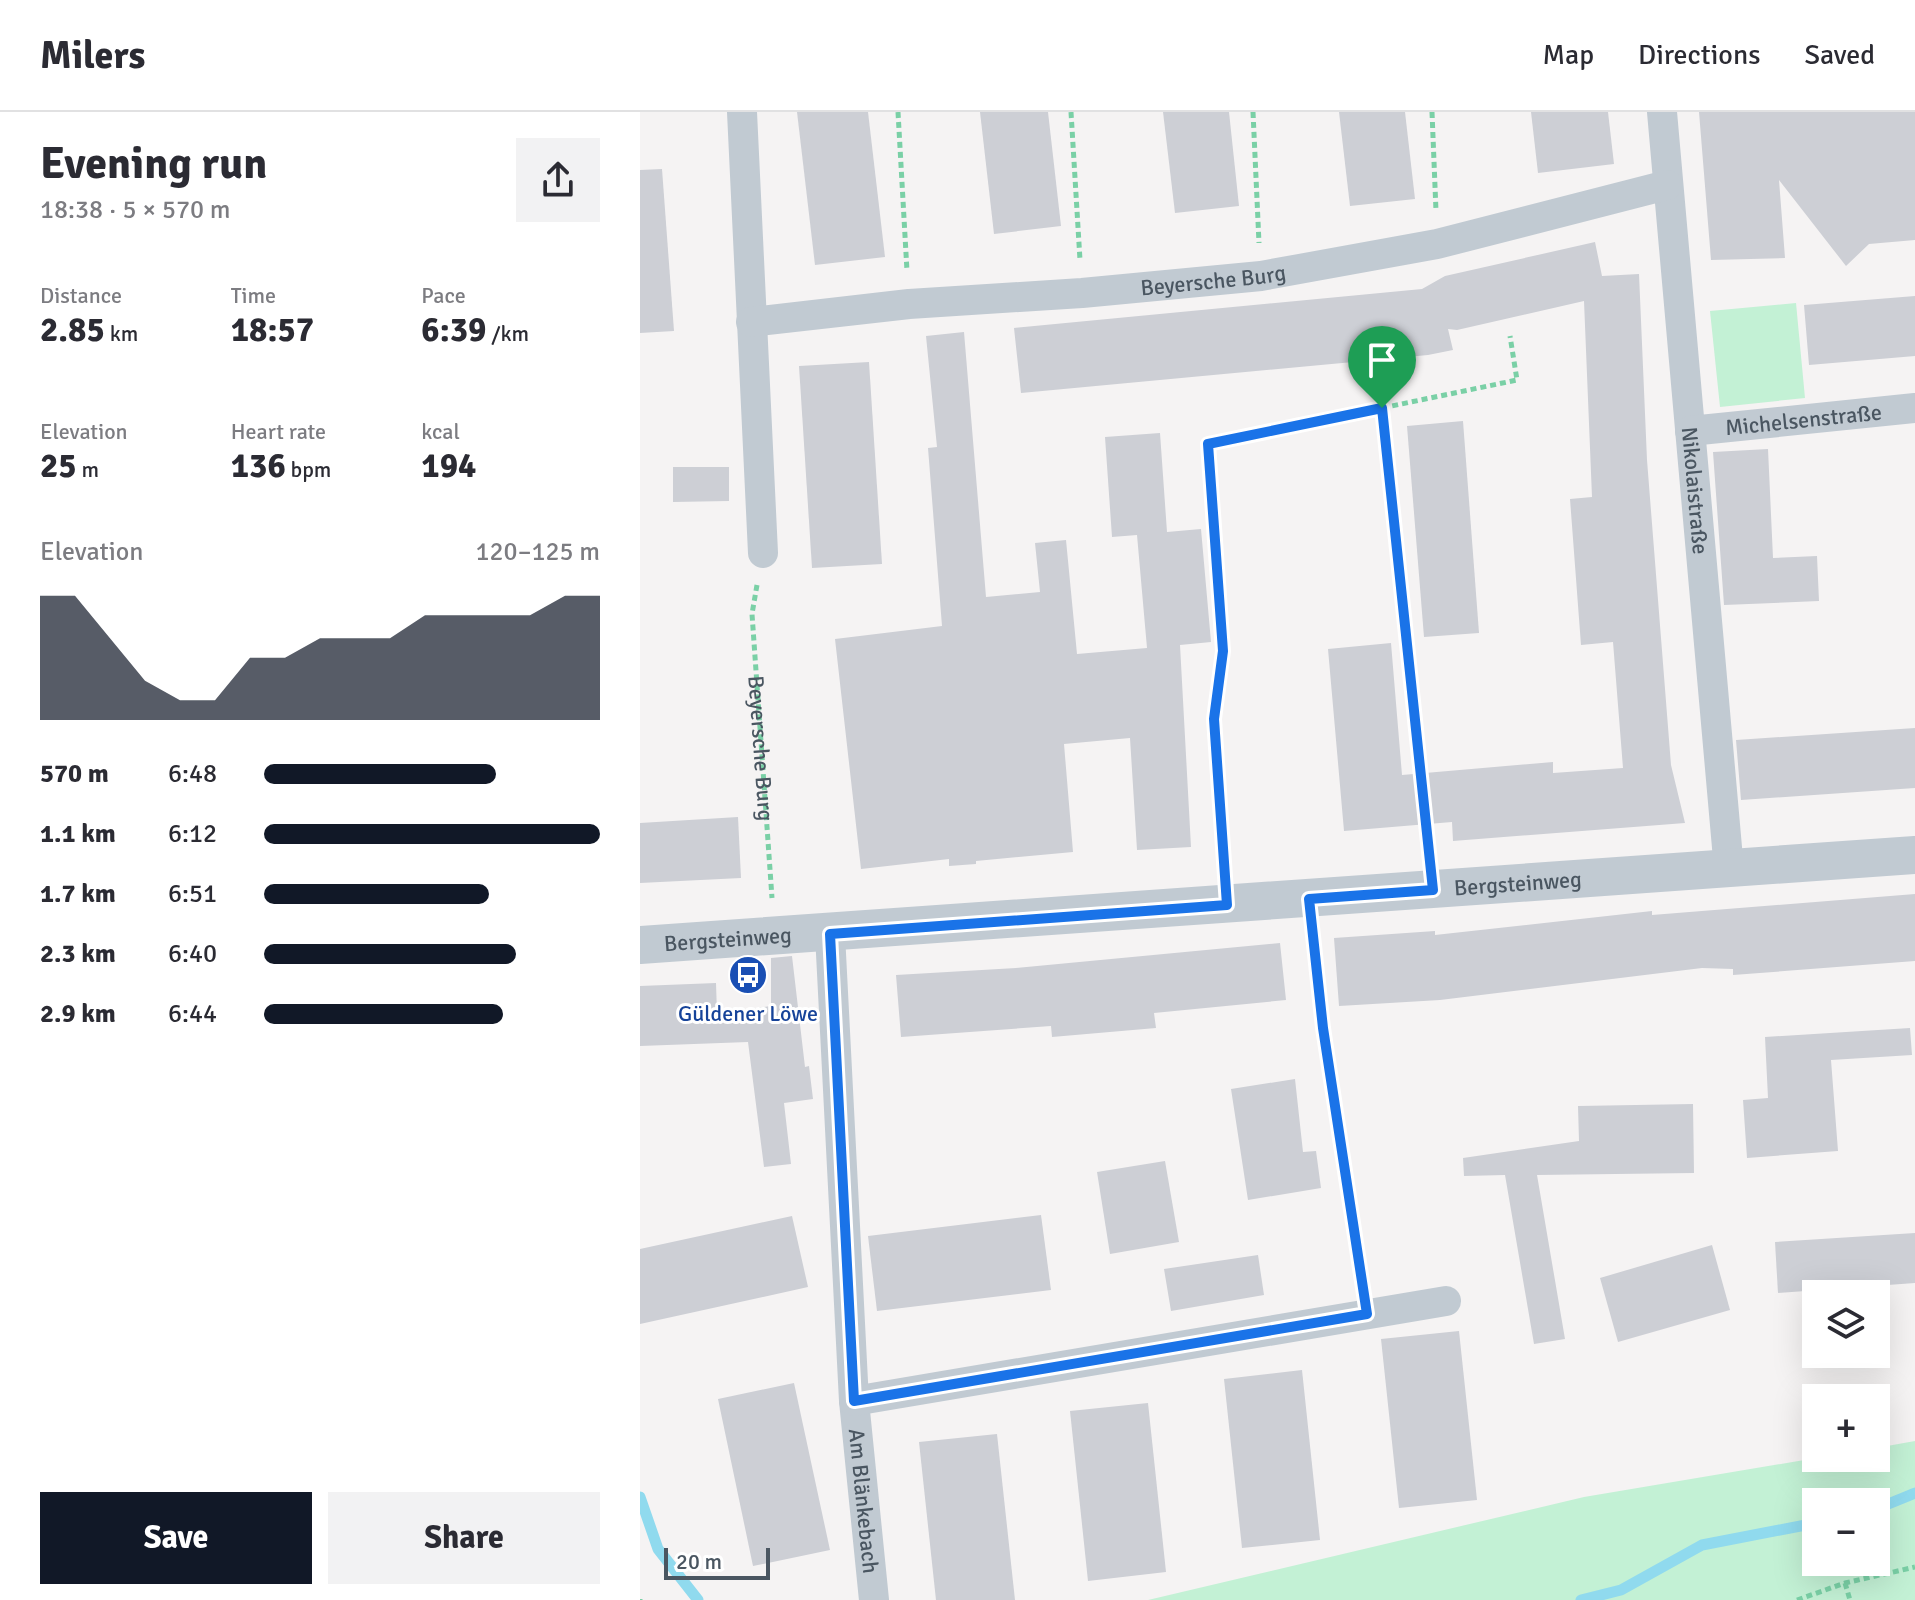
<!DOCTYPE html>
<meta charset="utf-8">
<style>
body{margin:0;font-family:Signika,sans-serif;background:#f2f2f3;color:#2b2b33;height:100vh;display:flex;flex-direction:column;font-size:30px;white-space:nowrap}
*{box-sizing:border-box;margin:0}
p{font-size:26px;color:#7c7c81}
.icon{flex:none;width:44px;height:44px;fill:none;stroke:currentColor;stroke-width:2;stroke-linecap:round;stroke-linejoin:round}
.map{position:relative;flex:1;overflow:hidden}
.side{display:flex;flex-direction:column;background:#fff;width:640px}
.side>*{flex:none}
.tools{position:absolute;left:1162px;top:1168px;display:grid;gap:16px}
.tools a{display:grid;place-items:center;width:88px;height:88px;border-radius:0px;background:#fff;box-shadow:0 8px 32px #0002;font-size:40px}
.scale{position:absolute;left:24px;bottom:20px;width:106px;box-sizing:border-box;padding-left:8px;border:4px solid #4a5661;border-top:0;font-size:22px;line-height:28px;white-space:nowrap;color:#4a5661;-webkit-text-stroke:6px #fff;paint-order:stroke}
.pin{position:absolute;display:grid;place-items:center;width:68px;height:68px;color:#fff;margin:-82px -34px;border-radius:50% 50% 50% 0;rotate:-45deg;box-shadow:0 0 8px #0007}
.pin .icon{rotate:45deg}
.round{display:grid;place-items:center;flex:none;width:84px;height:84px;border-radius:0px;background:#f2f2f3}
.head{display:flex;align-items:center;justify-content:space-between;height:136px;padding:0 40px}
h1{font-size:44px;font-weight:800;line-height:60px}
.stats{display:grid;grid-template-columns:repeat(3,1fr);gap:12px;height:136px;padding:8px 40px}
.stats div{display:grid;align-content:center}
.stats b{font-size:34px;font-weight:800}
.stats small{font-size:22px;font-weight:400}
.stats p{font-size:22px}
.chart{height:224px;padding:16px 40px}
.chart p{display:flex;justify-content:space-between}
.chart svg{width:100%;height:144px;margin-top:8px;fill:#111827;opacity:.7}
.primary-button{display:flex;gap:16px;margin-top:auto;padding:16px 40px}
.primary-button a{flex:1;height:92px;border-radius:0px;background:#111827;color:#fff;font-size:32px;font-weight:800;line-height:92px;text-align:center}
.primary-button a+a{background:#f2f2f3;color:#2b2b33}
ul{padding:0 40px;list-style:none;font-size:26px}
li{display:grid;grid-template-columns:128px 96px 1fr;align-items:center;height:60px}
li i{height:20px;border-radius:10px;background:#111827}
header{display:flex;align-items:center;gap:48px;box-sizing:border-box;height:112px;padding:0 40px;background:#fff;border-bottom:2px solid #e1e1e2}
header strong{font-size:38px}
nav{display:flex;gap:44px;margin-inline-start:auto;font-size:28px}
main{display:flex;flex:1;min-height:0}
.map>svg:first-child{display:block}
.green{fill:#c3f1d5;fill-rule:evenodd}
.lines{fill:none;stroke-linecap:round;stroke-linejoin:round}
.stream{stroke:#90daee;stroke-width:11}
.building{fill:#cdcfd5}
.path{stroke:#7ad0a6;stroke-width:5;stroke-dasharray:6 4;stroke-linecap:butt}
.minor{stroke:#c1cad2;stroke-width:30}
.tertiary{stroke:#c1cad2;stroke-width:38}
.route-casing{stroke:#fff;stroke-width:16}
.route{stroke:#1a73e8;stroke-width:10}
.labels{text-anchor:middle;stroke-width:6;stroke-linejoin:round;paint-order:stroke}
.street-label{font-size:22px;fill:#4a5661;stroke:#fff}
.transit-label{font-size:22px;fill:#164399;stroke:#fff}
</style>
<header>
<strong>Milers</strong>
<nav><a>Map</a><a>Directions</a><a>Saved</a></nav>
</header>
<main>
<section class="side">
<div class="head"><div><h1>Evening run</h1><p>18:38 · 5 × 570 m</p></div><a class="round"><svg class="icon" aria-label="share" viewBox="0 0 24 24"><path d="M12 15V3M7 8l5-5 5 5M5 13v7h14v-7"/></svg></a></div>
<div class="stats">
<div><p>Distance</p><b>2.85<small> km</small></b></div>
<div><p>Time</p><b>18:57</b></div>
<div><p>Pace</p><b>6:39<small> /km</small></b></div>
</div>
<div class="stats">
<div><p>Elevation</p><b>25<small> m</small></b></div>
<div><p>Heart rate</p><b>136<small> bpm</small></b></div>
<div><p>kcal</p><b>194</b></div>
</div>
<div class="chart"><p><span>Elevation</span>120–125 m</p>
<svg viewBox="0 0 160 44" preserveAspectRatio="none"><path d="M0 44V6L10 6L20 19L30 32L40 38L50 38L60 25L70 25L80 19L90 19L100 19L110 12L120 12L130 12L140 12L150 6L160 6V44z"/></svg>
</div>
<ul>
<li><b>570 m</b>6:48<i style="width:69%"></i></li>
<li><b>1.1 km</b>6:12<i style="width:100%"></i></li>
<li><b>1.7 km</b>6:51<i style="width:67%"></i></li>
<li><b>2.3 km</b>6:40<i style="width:75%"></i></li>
<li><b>2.9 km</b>6:44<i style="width:71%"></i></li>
</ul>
<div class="primary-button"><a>Save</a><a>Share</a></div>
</section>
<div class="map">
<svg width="1275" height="1488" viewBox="0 0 1275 1488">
<rect width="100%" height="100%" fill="#f5f3f3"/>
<g class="green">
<polygon points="1156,191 1165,286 1080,295 1070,199"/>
<path d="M 1275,1329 L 1275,1488 L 508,1488 L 944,1385 L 1176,1346 L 1236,1346 L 1236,1336 ZM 1176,1390 L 1236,1390 L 1236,1450 L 1176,1450 Z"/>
</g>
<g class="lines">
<g class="stream">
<polyline points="0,1385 18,1437 58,1488"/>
<polyline points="1236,1397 1275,1381"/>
<polyline points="941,1488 981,1478 1062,1433 1176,1411"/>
</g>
</g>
<g class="building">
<polygon points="157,0 228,0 245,145 175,153"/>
<polygon points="340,0 408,0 421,114 354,122"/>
<polygon points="523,0 589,0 599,94 535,101"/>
<polygon points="699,0 765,0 775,87 710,94"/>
<polygon points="891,0 968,0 974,52 898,61"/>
<polygon points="1059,0 1275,0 1275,128 1229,132 1206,154 1139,68 1145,146 1071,148"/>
<polygon points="22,57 34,219 0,221 0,58"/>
<polygon points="955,130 962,164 999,162 1007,348 1031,653 1045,711 813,729 812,710 704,719 688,537 751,531 762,663 913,650 913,661 983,656 973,530 941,533 930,387 952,385 944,189 817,218 808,217 813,238 788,243 381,281 374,216 782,177 805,164"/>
<polygon points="1275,184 1275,244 1169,253 1164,193"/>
<polygon points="324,220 346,485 400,480 395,431 426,428 437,542 507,536 497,423 472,425 465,325 520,321 527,420 561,417 571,530 540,533 551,735 497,738 490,626 424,632 433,740 336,749 336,752 309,754 309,747 221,757 195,527 302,514 288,336 297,335 286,224"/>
<polygon points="229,250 242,452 172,456 159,254"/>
<polygon points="823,309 839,521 784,525 767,314"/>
<polygon points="1128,337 1133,446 1177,444 1179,489 1084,493 1073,340"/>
<polygon points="33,355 89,355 89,389 33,390"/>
<polygon points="1275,616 1275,676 1101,688 1096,628"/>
<polygon points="98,705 101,766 0,771 0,711"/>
<polygon points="1275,782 1275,849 1093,863 1093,857 1062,856 800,888 699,894 694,826 795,819 795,823 1012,799 1012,803"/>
<polygon points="640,831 646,888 514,901 516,916 412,925 411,914 261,925 256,863 376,856"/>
<polygon points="152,844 165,955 169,954 173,987 144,991 151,1052 124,1055 108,930 0,934 0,874 76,871 77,901 131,894 131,846"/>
<polygon points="1270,916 1272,943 1191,948 1198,1039 1107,1046 1103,988 1128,986 1125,925"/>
<polygon points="655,967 663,1040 676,1039 681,1076 608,1088 591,977"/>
<polygon points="1053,992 1054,1061 897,1063 925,1227 894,1232 865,1063 824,1064 823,1046 939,1029 938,994"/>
<polygon points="525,1049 539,1130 470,1142 457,1060"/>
<polygon points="401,1103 411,1178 237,1199 228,1124"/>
<polygon points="152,1104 168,1175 0,1212 0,1137"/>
<polygon points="1275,1121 1275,1171 1138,1181 1135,1130"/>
<polygon points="1072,1133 1090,1198 978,1230 960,1166"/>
<polygon points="618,1143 624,1183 531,1199 524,1157"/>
<polygon points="819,1219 837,1388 759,1396 741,1227"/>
<polygon points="662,1258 680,1428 602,1436 584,1267"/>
<polygon points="154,1271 190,1438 113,1454 78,1287"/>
<polygon points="508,1291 526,1460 448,1469 430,1299"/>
<polygon points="357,1322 375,1488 296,1488 279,1330"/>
</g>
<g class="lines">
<g class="path">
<polyline points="258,0 267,159"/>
<polyline points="431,0 440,148"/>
<polyline points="613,0 619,131"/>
<polyline points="792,0 796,99"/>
<path id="s1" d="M 117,473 L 112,502 L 132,786"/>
<polyline points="790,743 742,296 877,268 870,224"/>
<polyline points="584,756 574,607 583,539 568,332 742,296"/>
<polyline points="672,819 683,916 722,1170"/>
<polyline points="1205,1471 1210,1488"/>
<polyline points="0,1487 0,1488"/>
<polyline points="1157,1488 1205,1471 1275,1455"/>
</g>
<g class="minor">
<polyline points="102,0 123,441"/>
<path id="s2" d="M 1022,0 L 1089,758"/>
<path id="s3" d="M 111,210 L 269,192 L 442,181 L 621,164 L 797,132 L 1027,73"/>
<path id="s4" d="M 1050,319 L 1275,296"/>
<path id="s5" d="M 190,822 L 214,1289 L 234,1488"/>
<polyline points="214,1289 806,1189"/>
</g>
<path class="tertiary" id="s6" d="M 0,833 L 1275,743"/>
</g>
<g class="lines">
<defs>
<polygon id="route" points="742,296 793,778 669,787 683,916 727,1202 214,1289 190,822 587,793 574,607 583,539 568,332"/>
</defs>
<use href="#route" class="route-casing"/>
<use href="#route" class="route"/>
</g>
<defs>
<symbol id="bus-disc" viewBox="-11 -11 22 22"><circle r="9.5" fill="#1a4fb4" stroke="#fff"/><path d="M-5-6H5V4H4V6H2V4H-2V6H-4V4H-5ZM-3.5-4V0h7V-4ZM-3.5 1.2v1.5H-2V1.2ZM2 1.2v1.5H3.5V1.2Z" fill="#fff"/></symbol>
</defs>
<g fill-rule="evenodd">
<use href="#bus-disc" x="86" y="841" width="44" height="44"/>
</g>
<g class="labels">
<g class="street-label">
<text dy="8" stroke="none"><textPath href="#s3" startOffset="464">Beyersche Burg</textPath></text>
<text dy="8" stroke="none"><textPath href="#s4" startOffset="114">Michelsenstraße</textPath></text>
<text dy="8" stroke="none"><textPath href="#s2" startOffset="380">Nikolaistraße</textPath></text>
<text dy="8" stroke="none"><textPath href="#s1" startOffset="164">Beyersche Burg</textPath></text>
<text dy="8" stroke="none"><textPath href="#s6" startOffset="880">Bergsteinweg</textPath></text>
<text dy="8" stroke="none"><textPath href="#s6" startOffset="88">Bergsteinweg</textPath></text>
<text dy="8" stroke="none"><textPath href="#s5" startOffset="568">Am Blänkebach</textPath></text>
</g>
<g class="transit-label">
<text x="108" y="909">Güldener Löwe</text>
</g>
</g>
</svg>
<div class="tools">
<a><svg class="icon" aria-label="layers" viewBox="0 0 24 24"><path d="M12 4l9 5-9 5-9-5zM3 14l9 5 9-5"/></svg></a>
<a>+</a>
<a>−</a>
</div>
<div class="scale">20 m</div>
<div class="pin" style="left:742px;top:296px;background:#1e9e55"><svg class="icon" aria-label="arrive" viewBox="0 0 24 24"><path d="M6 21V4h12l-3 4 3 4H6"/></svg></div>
</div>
</main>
